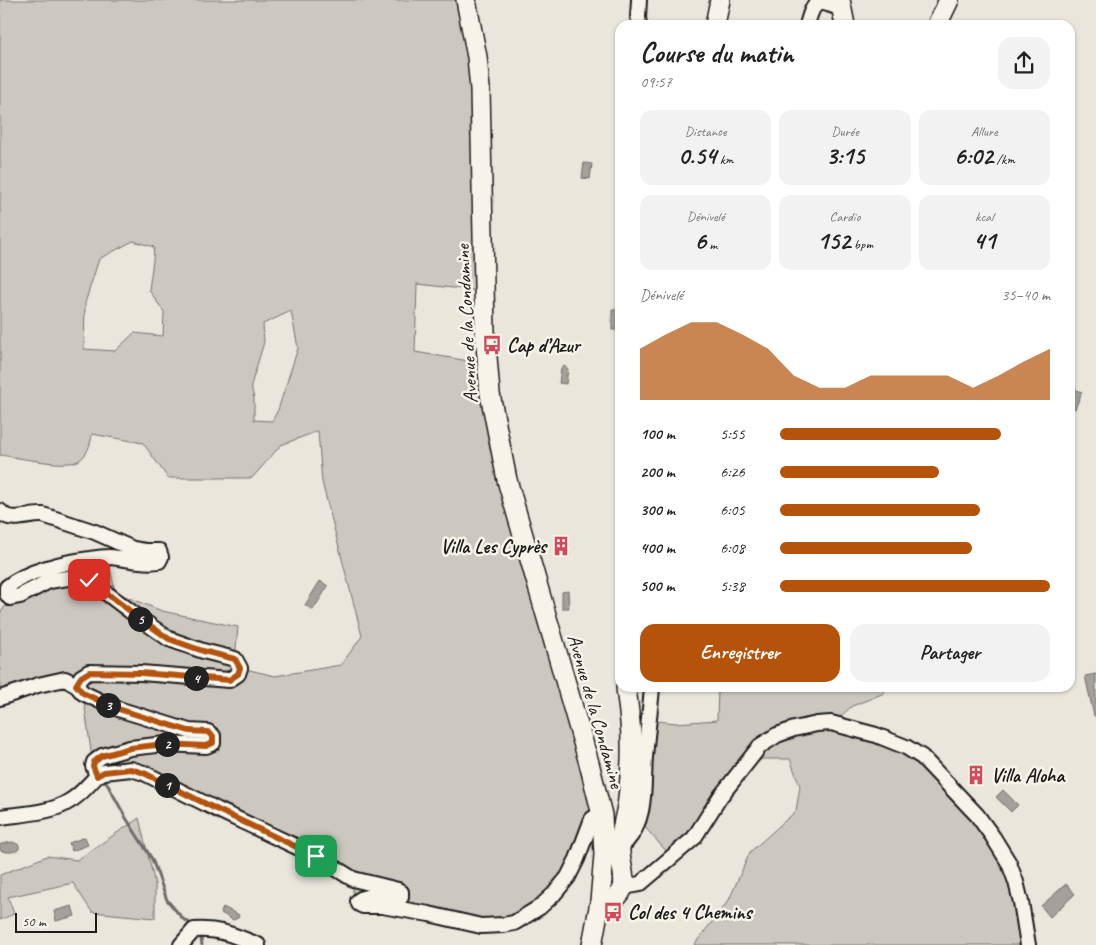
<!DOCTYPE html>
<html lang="fr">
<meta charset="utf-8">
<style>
body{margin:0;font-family:Caveat,sans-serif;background:#f2f2f2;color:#222;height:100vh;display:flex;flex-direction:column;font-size:19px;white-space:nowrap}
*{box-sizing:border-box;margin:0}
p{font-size:16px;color:#767676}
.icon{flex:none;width:28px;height:28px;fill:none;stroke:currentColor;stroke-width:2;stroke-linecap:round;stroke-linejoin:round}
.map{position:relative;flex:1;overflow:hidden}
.panel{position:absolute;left:615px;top:20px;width:460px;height:672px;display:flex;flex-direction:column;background:#fff;border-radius:15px;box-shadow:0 1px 4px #0004}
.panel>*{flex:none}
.scale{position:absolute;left:15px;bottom:12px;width:82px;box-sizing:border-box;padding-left:5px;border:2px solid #1c1c1c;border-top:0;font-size:14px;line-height:18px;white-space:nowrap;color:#1c1c1c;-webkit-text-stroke:4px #f7f3e8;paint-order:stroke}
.pin{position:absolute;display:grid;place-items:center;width:42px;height:42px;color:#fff;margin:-21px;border-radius:10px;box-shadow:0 2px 8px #0006}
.km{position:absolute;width:25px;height:25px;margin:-12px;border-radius:50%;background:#222;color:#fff;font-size:14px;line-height:25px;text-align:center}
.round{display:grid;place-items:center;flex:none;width:52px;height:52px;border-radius:15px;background:#f2f2f2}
.head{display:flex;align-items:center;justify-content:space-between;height:85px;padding:0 25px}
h1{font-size:28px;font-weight:700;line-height:38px}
.stats{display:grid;grid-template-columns:repeat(3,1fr);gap:8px;height:85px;padding:5px 25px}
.stats div{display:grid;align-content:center;border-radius:12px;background:#f2f2f2;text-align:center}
.stats b{font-size:25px;font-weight:700}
.stats small{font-size:14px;font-weight:400}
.stats p{font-size:14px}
.chart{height:140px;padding:10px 25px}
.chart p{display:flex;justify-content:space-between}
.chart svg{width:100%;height:90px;margin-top:5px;fill:#b45309;opacity:.7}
.action{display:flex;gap:10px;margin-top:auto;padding:10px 25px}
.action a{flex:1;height:58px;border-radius:15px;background:#b45309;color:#fff;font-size:20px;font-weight:700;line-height:58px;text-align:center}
.action a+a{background:#f2f2f2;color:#222}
ul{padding:0 25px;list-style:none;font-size:16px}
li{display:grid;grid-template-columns:80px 60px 1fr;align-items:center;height:38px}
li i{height:12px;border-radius:6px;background:#b45309}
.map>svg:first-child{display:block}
.green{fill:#ccc8c0;stroke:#74726e;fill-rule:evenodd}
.water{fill:#a3a19a;stroke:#6d6c68}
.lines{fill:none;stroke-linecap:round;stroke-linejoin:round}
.stream{stroke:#6d6c68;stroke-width:3}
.street-casing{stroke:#1c1c1c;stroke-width:18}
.secondary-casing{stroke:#1c1c1c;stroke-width:22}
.street{stroke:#f7f3e8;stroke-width:14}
.secondary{stroke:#f7f3e8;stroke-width:19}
.route-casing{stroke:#fff;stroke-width:10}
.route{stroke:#b45309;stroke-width:6}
.labels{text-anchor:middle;stroke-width:5;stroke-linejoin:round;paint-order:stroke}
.street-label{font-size:20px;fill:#1c1c1c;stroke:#f7f3e8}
.poi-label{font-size:20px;font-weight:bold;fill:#1c1c1c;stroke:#f7f3e8;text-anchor:start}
</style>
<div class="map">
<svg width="1096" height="945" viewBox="0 0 1096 945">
<rect width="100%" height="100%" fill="#eae6dc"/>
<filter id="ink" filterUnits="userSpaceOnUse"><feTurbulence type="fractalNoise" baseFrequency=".02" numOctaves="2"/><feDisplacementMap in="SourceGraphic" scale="10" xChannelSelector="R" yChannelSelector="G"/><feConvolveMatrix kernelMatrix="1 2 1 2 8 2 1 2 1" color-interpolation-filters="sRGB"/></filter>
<g filter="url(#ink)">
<g class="green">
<path d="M 0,0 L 456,0 L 466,37 L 471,70 L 480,291 L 417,284 L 415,352 L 481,363 L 592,806 L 585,820 L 575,859 L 551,891 L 517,918 L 503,923 L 355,900 L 349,872 L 318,846 L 131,769 L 93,766 L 83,693 L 65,679 L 0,704 L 0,614 L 10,598 L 7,587 L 108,557 L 115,592 L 162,611 L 238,627 L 235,659 L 241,668 L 275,676 L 341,665 L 362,636 L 322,482 L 318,431 L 281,445 L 252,478 L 168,478 L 143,443 L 92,434 C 91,444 87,456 78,461 C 65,468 16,457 0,455 ZM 133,241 L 154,247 L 153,260 L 149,290 L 164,312 L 163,336 L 134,333 L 115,351 L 84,349 L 85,303 L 99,259 ZM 291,311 L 298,348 L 278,410 L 272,421 L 254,420 L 254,399 L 251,385 L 264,342 L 263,324 Z"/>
<polygon points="718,688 887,688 882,694 852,706 841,716 832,728 911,754 986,835 1007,868 1024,945 694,945 729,900 750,852 796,811 800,786 790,759 762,759 717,793 691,834 668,853 642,824 648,720 676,723 717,720"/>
<polygon points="139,818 155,884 155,918 92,912 73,883 8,897 14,914 0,920 0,875 47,856 77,860"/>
</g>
<g class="water">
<polygon points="584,163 592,164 590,179 582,178"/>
<rect x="612" y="310" width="6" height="20"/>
<polygon points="564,366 568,369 566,384 559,383 561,368"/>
<polygon points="1075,387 1076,390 1082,392 1075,409 1070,408 1070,390 1071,388"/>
<polygon points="320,581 328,586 313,610 305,605"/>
<polygon points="568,591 569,608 562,608 562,592"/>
<polygon points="1096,674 1096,716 1094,716 1085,676"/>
<polygon points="1003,790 1018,805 1011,812 996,797"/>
<polygon points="85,837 88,845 72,851 69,843"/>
<path d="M 13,842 L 19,845 L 19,849 C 14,853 6,853 0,850 L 0,845 L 1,844 Z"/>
<polygon points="1066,884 1075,894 1050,917 1041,906"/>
<polygon points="72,906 75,916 56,921 54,911"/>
<polygon points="223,907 239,915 238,918 233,920 221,913"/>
</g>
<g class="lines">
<g class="stream">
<polyline points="105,780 126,818 152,859 167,900 183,919 193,925"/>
<polyline points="201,939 202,945"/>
</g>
<defs>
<g id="street">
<polyline points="639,0 638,17 639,25"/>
<path d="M 807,25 C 810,16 812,0 825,3 C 831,5 835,7 841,8"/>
<path d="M 0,511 C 2,513 4,515 6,516 C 15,521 32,514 43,515 L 95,532 L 133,549 L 145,551 L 159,551 L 161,557 L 159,561 C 142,564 126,558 109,557 C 103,557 96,558 90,559 C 65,562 26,571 7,587 L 7,594 L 10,598 L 20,596 L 49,581 L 74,577 L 89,580 L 138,617 L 169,639 L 203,651 L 235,659 L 240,668 L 238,674 L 229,680 L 141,673 L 89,672 L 81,677 L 76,685"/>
<path d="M 0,698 L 38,685 L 65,679 L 76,685 L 83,693 L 115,708 L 189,731 L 208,732 L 213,736 L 213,743 L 206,746 L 165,744 L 130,748 L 102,756 L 94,762 L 93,766 L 97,776 L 104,772 L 131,769 L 144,773 L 218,810 L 316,856 L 353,879 L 398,890 L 401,892 L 401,897 C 388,902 369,891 358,901 L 359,904 L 363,906 L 382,906 L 429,914 L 481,926 L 503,925 L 514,923 L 540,907 L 554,894 L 568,877 L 577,859 L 592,819 L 595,817 L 602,815"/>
<path d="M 0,817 C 20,814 51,813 68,802 C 80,796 88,785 97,776"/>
<path d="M 620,842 L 626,842 C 647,818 643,786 645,757 C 647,734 650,711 652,688"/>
<polyline points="624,887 640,884 694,838 720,797 760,746 777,735 794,729 817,724 831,723 876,735 906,747 922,757 977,815 993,837 1009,863 1016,882 1021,902 1028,945"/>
<path d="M 181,945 L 194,930 C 220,928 235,936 258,945"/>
</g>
<g id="secondary">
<polyline points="466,0 477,57 480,89 485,332 490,394 507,480 589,763 602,815 604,855 600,902 592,945"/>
<polyline points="840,0 845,25"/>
<polyline points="715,25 720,0"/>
<polyline points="937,25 949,0"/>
<path d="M 600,902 C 609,902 618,899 622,890 C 627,880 620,863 620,852 C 619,834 626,817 628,799 C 630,780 632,760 631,741 C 631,723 628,705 626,688"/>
</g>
</defs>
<use href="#street" class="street-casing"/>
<use href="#secondary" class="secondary-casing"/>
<use href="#street" class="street"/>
<use href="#secondary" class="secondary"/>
</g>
</g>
<g class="lines" filter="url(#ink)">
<defs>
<polyline id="route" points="89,580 138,617 169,639 203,651 235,659 240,668 238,674 229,680 141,673 89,672 81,677 76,685 83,693 115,708 189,731 208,732 213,736 213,743 206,746 165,744 130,748 102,756 94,762 93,766 97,776 104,772 131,769 144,773 218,810 316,856"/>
</defs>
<use href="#route" class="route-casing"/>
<use href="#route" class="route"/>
</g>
<defs>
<symbol id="bus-bare" viewBox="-9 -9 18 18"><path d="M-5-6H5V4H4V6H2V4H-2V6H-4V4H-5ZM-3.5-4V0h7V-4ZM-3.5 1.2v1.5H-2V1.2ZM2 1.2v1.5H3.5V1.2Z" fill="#d1495b" stroke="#f7f3e8" stroke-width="2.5" paint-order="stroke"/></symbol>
<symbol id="building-bare" viewBox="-9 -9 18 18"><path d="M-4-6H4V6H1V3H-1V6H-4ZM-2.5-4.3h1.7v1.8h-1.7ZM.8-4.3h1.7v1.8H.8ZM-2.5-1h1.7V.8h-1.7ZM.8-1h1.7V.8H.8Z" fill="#d1495b" stroke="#f7f3e8" stroke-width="2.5" paint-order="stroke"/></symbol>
</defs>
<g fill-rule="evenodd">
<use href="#bus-bare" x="478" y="331" width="28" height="28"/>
<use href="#building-bare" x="547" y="532" width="28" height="28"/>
<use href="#building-bare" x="962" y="761" width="28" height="28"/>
<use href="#bus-bare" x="599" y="898" width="28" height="28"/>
</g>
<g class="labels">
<g class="street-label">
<text transform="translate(466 324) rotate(-93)" y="7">Avenue de la Condamine</text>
<text transform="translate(596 711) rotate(74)" y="7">Avenue de la Condamine</text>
</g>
<g class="poi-label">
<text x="507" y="352">Cap d’Azur</text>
<text x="546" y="553" text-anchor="end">Villa Les Cyprès</text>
<text x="991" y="782">Villa Aloha</text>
<text x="628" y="919">Col des 4 Chemins</text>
</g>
</g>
</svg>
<div class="scale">50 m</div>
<div class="pin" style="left:316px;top:856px;background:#1e9e55"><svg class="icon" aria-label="arrive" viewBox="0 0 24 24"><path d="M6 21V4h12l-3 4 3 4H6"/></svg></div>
<div class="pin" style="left:89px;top:580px;background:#d93025"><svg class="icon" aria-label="check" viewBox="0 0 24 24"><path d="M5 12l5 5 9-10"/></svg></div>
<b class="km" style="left:167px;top:785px">1</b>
<b class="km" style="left:167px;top:744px">2</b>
<b class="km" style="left:108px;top:705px">3</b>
<b class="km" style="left:196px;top:678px">4</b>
<b class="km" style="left:140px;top:619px">5</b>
<section class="panel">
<div class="head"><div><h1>Course du matin</h1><p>09:57</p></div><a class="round"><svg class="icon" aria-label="share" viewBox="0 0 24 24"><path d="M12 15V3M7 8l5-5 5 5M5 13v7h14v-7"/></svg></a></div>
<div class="stats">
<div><p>Distance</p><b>0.54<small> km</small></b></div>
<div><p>Durée</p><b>3:15</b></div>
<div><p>Allure</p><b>6:02<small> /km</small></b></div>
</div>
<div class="stats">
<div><p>Dénivelé</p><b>6<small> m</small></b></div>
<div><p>Cardio</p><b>152<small> bpm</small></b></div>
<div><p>kcal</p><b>41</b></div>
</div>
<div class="chart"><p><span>Dénivelé</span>35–40 m</p>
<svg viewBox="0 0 160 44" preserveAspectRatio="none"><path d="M0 44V19L10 12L20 6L30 6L40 12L50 19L60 32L70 38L80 38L90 32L100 32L110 32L120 32L130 38L140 32L150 25L160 19V44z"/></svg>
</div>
<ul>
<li><b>100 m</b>5:55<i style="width:82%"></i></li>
<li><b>200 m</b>6:26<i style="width:59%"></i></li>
<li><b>300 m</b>6:05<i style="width:74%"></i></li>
<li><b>400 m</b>6:08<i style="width:71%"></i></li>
<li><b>500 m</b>5:38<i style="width:100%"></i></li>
</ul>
<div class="action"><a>Enregistrer</a><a>Partager</a></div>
</section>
</div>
